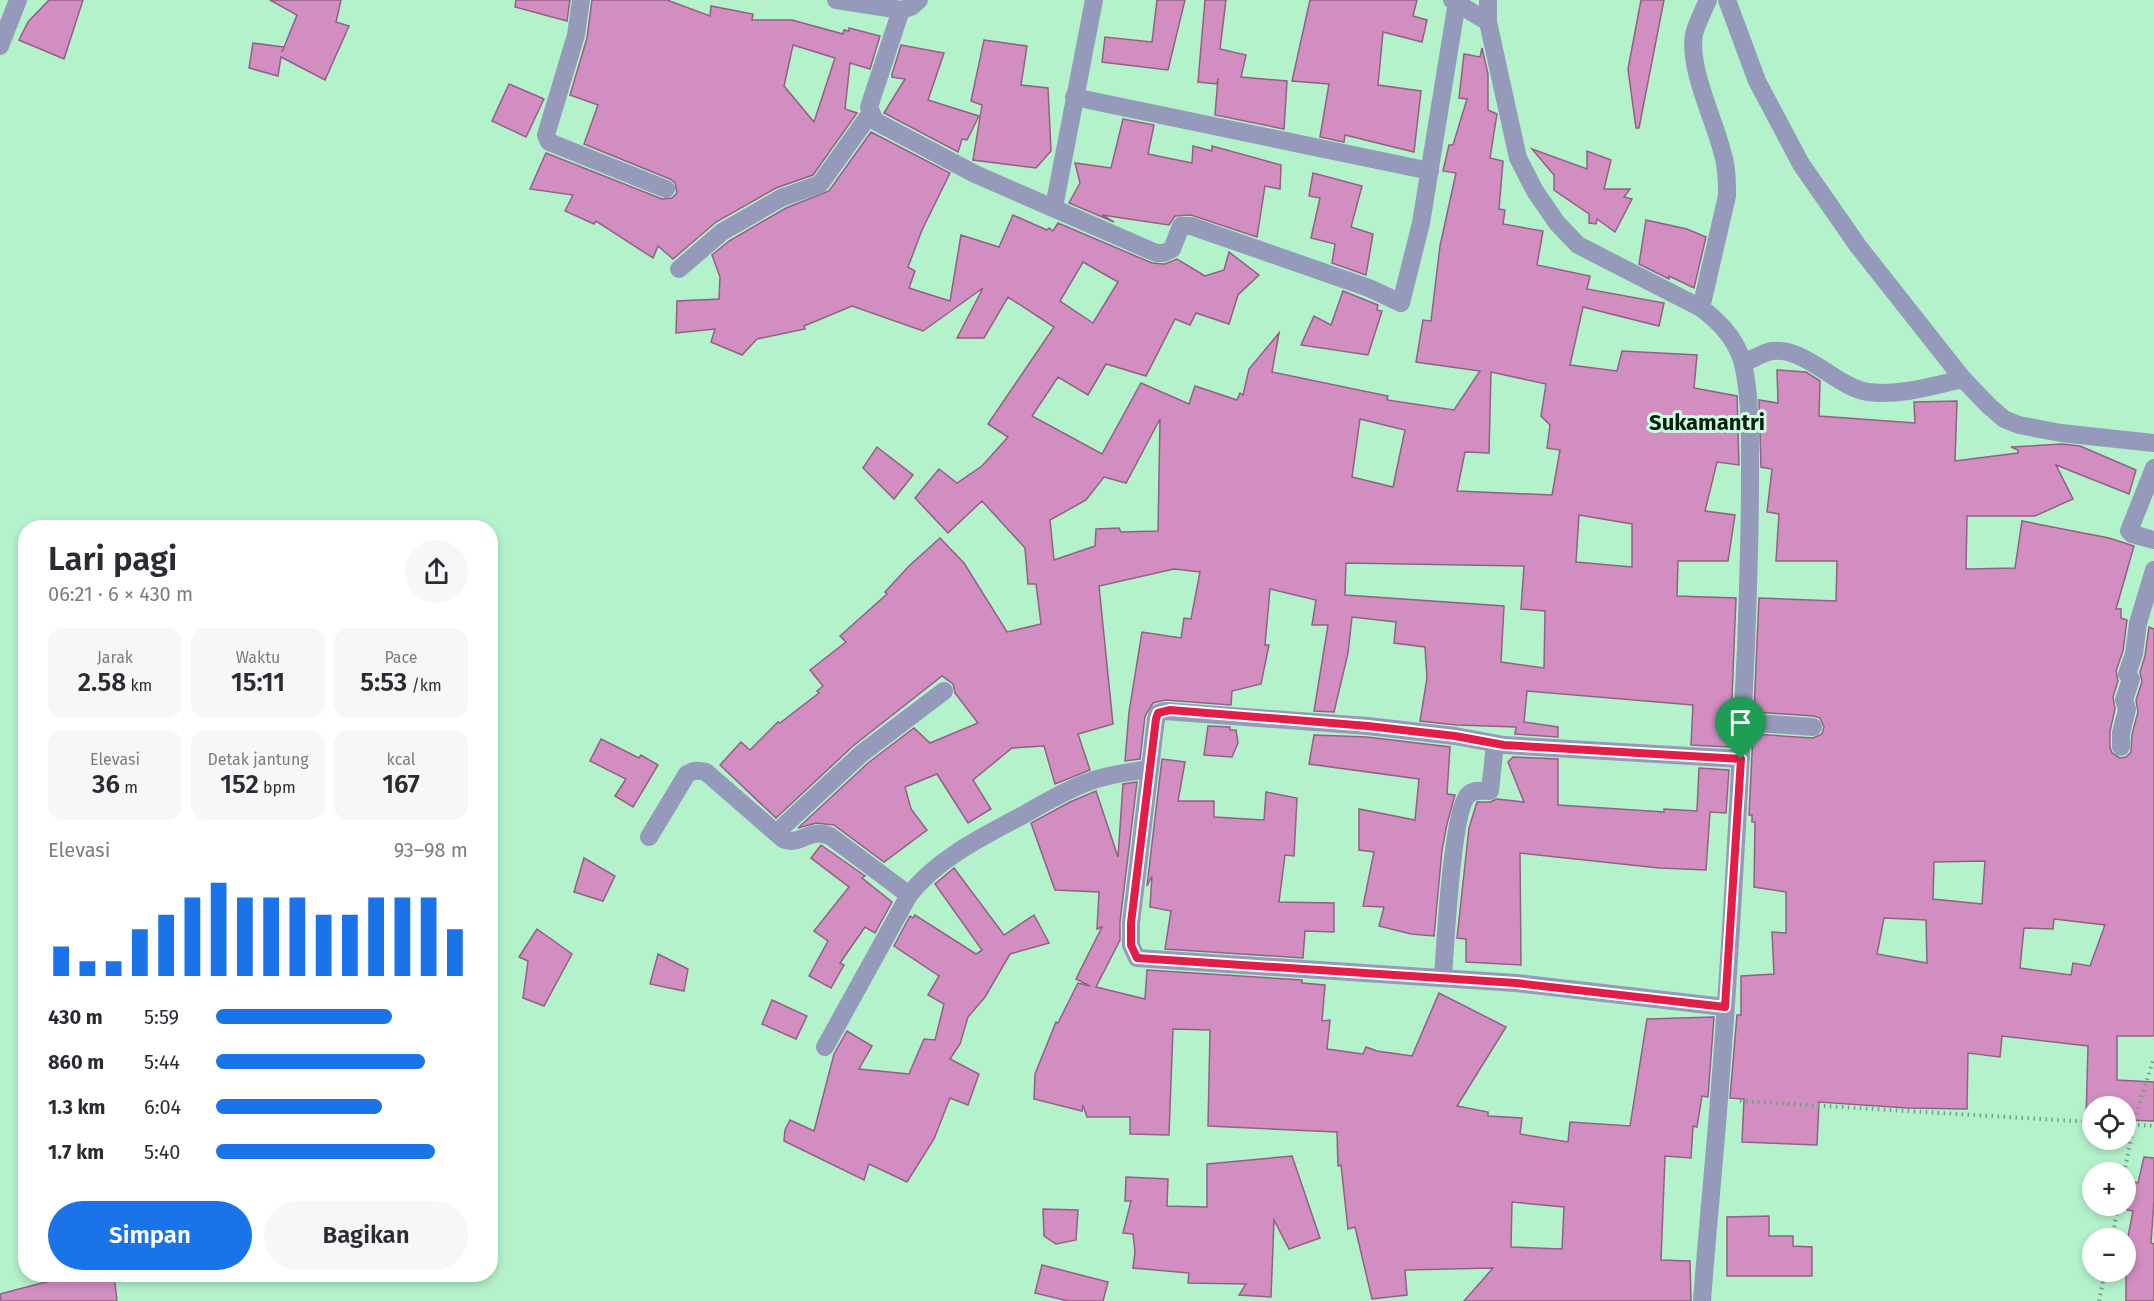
<!DOCTYPE html>
<html lang="id">
<meta charset="utf-8">
<style>
body{margin:0;font-family:"Fira Sans",sans-serif;background:#f7f7f7;color:#2b2b33;height:100vh;display:flex;flex-direction:column;font-size:22px;white-space:nowrap}
*{box-sizing:border-box;margin:0}
p{font-size:20px;color:#7c7c81}
.icon{flex:none;width:33px;height:33px;fill:none;stroke:currentColor;stroke-width:2;stroke-linecap:round;stroke-linejoin:round}
.map{position:relative;flex:1;overflow:hidden}
.sheet{position:absolute;left:18px;top:520px;width:480px;height:762px;display:flex;flex-direction:column;background:#fff;border-radius:24px;box-shadow:0 3px 9px #0003}
.sheet>*{flex:none}
.tools{position:absolute;left:2082px;top:1096px;display:grid;gap:12px}
.tools a{display:grid;place-items:center;width:54px;height:54px;border-radius:50%;background:#fff;box-shadow:0 3px 9px #0003;font-size:30px}
.pin{position:absolute;display:grid;place-items:center;width:51px;height:51px;color:#fff;margin:-62px -26px;border-radius:50% 50% 50% 0;rotate:-45deg;box-shadow:0 0 6px #0007}
.pin .icon{rotate:45deg}
.round{display:grid;place-items:center;flex:none;width:63px;height:63px;border-radius:32px;background:#f7f7f7}
.head{display:flex;align-items:center;justify-content:space-between;height:102px;padding:0 30px}
h1{font-size:33px;font-weight:600;line-height:45px}
.metrics{display:grid;grid-template-columns:repeat(3,1fr);gap:9px;height:102px;padding:6px 30px}
.metrics div{display:grid;align-content:center;border-radius:15px;background:#f7f7f7;text-align:center}
.metrics b{font-size:26px;font-weight:600}
.metrics small{font-size:16px;font-weight:400}
.metrics p{font-size:16px}
.chart{height:168px;padding:12px 30px}
.chart p{display:flex;justify-content:space-between}
.chart svg{width:100%;height:108px;margin-top:6px;stroke:#1a73e8;stroke-width:6}
.button{display:flex;gap:12px;margin-top:auto;padding:12px 30px}
.button a{flex:1;height:69px;border-radius:36px;background:#1a73e8;color:#fff;font-size:24px;font-weight:600;line-height:69px;text-align:center}
.button a+a{background:#f7f7f7;color:#2b2b33}
ul{padding:0 30px;list-style:none;font-size:20px}
li{display:grid;grid-template-columns:96px 72px 1fr;align-items:center;height:45px}
li i{height:15px;border-radius:8px;background:#1a73e8}
.map>svg:first-child{display:block}
.building{fill:#d28ec0;stroke:#926084;stroke-width:1.5;fill-rule:evenodd}
.lines{fill:none;stroke-linecap:round;stroke-linejoin:round}
.path{stroke:#6f9f82;stroke-width:4;stroke-dasharray:1.5 4.5;stroke-linecap:butt}
.minor{stroke:#959aba;stroke-width:18}
.route-casing{stroke:#fff;stroke-width:12}
.route{stroke:#e11d48;stroke-width:8}
.labels{text-anchor:middle;stroke-width:6;stroke-linejoin:round;paint-order:stroke}
.quarter-label{font-size:22px;font-weight:bold;fill:#061f12;stroke:#cbfddd}
</style>
<div class="map">
<svg width="2154" height="1301" viewBox="0 0 2154 1301">
<rect width="100%" height="100%" fill="#b4f2cc"/>
<g class="building">
<polygon points="49,0 83,0 64,59 19,40 28,22"/>
<polygon points="270,0 341,0 336,22 349,26 325,80 281,57 278,76 249,68 253,43 284,47 282,52 297,15"/>
<polygon points="516,0 570,0 567,21 515,7"/>
<path d="M 592,0 L 667,0 L 710,16 L 711,6 L 753,14 L 752,20 L 792,20 L 843,34 L 844,30 L 849,31 L 849,28 L 880,36 L 870,69 L 850,63 L 845,109 L 857,113 L 813,175 L 776,188 L 716,222 L 673,259 L 658,246 L 653,258 L 596,221 L 594,224 L 565,211 L 573,195 L 530,189 L 546,153 L 662,199 L 672,198 L 677,193 L 675,183 L 670,179 L 584,144 L 598,105 L 570,95 L 587,38 ZM 793,45 L 835,58 L 814,122 L 784,86 Z"/>
<polygon points="1157,0 1185,0 1168,70 1102,62 1105,37 1152,42"/>
<polygon points="1205,0 1226,0 1220,49 1246,55 1241,77 1287,81 1284,129 1215,115 1218,78 1217,84 1198,82"/>
<polygon points="1310,0 1417,0 1413,16 1427,20 1422,42 1383,32 1378,85 1421,91 1414,152 1345,135 1344,142 1320,137 1329,84 1292,81"/>
<polygon points="1641,0 1664,0 1639,128 1636,128 1628,69"/>
<polygon points="984,40 1027,46 1021,85 1048,88 1051,151 1036,168 973,160 982,105 971,101"/>
<polygon points="901,45 944,53 928,100 979,116 967,140 962,139 958,152 884,113 905,79 892,77 892,74"/>
<path d="M 1482,48 L 1488,74 L 1488,110 L 1497,114 L 1490,158 L 1503,161 L 1499,209 L 1505,210 L 1503,224 L 1543,231 L 1537,265 L 1590,276 L 1587,289 L 1664,303 L 1659,326 L 1583,307 L 1570,365 L 1617,371 L 1622,351 L 1697,355 L 1694,388 L 1737,396 L 1739,465 L 1717,462 L 1705,511 L 1735,515 L 1728,561 L 1678,561 L 1677,596 L 1736,598 L 1730,747 L 1691,745 L 1693,705 L 1527,691 L 1524,722 L 1558,727 L 1558,737 L 1515,734 L 1516,727 L 1457,725 L 1420,721 L 1427,678 L 1425,647 L 1394,643 L 1396,622 L 1352,617 L 1348,653 L 1334,712 L 1314,711 L 1328,625 L 1312,625 L 1316,600 L 1270,589 L 1265,645 L 1269,645 L 1261,684 L 1232,691 L 1231,705 L 1165,700 L 1153,703 L 1145,716 L 1140,759 L 1125,761 L 1129,712 L 1142,632 L 1181,638 L 1184,618 L 1191,619 L 1200,572 L 1174,569 L 1099,586 L 1113,724 L 1078,734 L 1090,770 L 1055,784 L 1044,746 L 1012,748 L 973,780 L 991,809 L 968,823 L 937,774 L 905,787 L 911,809 L 927,830 L 884,862 L 834,825 L 816,823 L 798,828 L 868,763 L 914,728 L 930,743 L 978,723 L 955,693 L 953,684 L 942,676 L 853,746 L 776,818 L 720,765 L 741,742 L 750,750 L 778,722 L 780,723 L 819,693 L 817,691 L 823,686 L 810,670 L 846,642 L 840,636 L 887,594 L 885,592 L 909,566 L 940,538 L 964,563 L 1007,632 L 1041,624 L 1036,584 L 1028,584 L 1025,548 L 982,501 L 948,533 L 915,498 L 939,469 L 957,483 L 982,466 L 1008,437 L 988,424 L 1054,327 L 1008,297 L 984,338 L 957,338 L 983,288 L 923,331 L 852,306 L 804,326 L 805,329 L 757,339 L 742,355 L 711,342 L 715,329 L 676,333 L 677,301 L 719,299 L 720,277 L 712,255 L 729,241 L 786,208 L 829,191 L 871,132 L 950,173 L 922,230 L 908,267 L 915,271 L 909,288 L 950,301 L 961,235 L 999,247 L 1013,215 L 1047,230 L 1049,228 L 1053,231 L 1058,223 L 1152,263 L 1165,264 L 1177,259 L 1205,276 L 1224,270 L 1229,252 L 1259,275 L 1238,295 L 1229,324 L 1196,313 L 1190,325 L 1175,319 L 1146,376 L 1106,364 L 1088,395 L 1058,377 L 1032,416 L 1102,454 L 1141,383 L 1189,404 L 1195,386 L 1237,400 L 1240,393 L 1243,395 L 1249,369 L 1279,333 L 1272,372 L 1388,396 L 1387,400 L 1454,410 L 1480,371 L 1416,362 L 1423,320 L 1431,321 L 1440,246 L 1456,173 L 1443,171 L 1449,145 L 1453,145 L 1467,99 L 1459,98 L 1464,54 L 1480,57 ZM 1083,262 L 1118,282 L 1093,323 L 1060,301 ZM 1491,372 L 1546,384 L 1541,416 L 1550,425 L 1547,448 L 1560,450 L 1552,495 L 1457,491 L 1465,452 L 1489,453 ZM 1160,419 L 1158,531 L 1121,532 L 1119,528 L 1096,529 L 1095,546 L 1054,560 L 1050,520 L 1086,500 L 1104,477 L 1126,483 ZM 1360,419 L 1405,430 L 1393,487 L 1352,477 ZM 1579,515 L 1632,524 L 1632,567 L 1576,562 ZM 1346,563 L 1524,566 L 1521,609 L 1545,611 L 1544,668 L 1501,662 L 1504,606 L 1345,595 Z"/>
<polygon points="509,84 544,99 526,137 492,121"/>
<polygon points="1123,119 1154,125 1148,154 1192,163 1193,146 1212,151 1212,146 1281,165 1280,189 1265,186 1257,237 1191,215 1175,216 1169,225 1102,215 1114,222 1069,203 1080,183 1075,163 1111,168"/>
<polygon points="1532,149 1587,169 1587,151 1611,160 1604,189 1630,189 1624,197 1632,199 1615,232 1597,219 1596,224 1589,223 1589,214 1554,190 1554,175"/>
<polygon points="1313,173 1362,186 1351,227 1373,234 1366,275 1332,263 1335,244 1311,238 1320,198 1309,196"/>
<polygon points="1646,220 1687,229 1706,237 1694,288 1669,276 1669,279 1639,264"/>
<polygon points="1343,291 1378,305 1377,310 1382,311 1368,355 1301,345 1314,316 1331,325"/>
<path d="M 1777,370 L 1806,372 L 1820,381 L 1819,416 L 1915,423 L 1914,402 L 1957,401 L 1955,461 L 2018,453 L 2018,450 L 2011,447 L 2062,444 L 2080,446 L 2136,470 L 2129,494 L 2056,465 L 2073,499 L 2035,516 L 1967,516 L 1966,569 L 2015,568 L 2022,521 L 2109,538 L 2134,546 L 2116,609 L 2121,609 L 2121,618 L 2127,620 L 2123,651 L 2116,671 L 2118,681 L 2113,697 L 2115,709 L 2110,731 L 2110,747 L 2112,753 L 2120,758 L 2126,757 L 2131,752 L 2132,734 L 2138,712 L 2136,700 L 2142,682 L 2140,672 L 2145,656 L 2149,627 L 2154,629 L 2154,1036 L 2117,1036 L 2117,1080 L 2154,1082 L 2154,1121 L 2126,1120 L 2126,1107 L 2092,1107 L 2092,1119 L 2086,1119 L 2088,1046 L 2002,1036 L 2000,1057 L 1968,1053 L 1967,1109 L 1907,1108 L 1819,1102 L 1817,1145 L 1742,1142 L 1744,1099 L 1730,1098 L 1737,1015 L 1741,1015 L 1741,976 L 1774,974 L 1772,932 L 1786,933 L 1786,892 L 1754,887 L 1755,822 L 1752,822 L 1752,815 L 1749,815 L 1753,734 L 1813,738 L 1822,734 L 1824,727 L 1820,718 L 1814,716 L 1754,712 L 1759,598 L 1836,601 L 1837,561 L 1776,561 L 1779,514 L 1767,512 L 1772,469 L 1761,467 L 1759,400 L 1778,403 ZM 1985,861 L 1982,904 L 1933,899 L 1934,862 ZM 1884,918 L 1926,920 L 1927,963 L 1877,954 ZM 2054,919 L 2105,925 L 2090,966 L 2073,963 L 2071,975 L 2020,968 L 2024,928 L 2053,929 Z"/>
<polygon points="877,447 913,475 894,499 863,468"/>
<polygon points="1208,726 1230,727 1230,730 1236,730 1238,743 1232,757 1204,755"/>
<polygon points="1314,735 1367,737 1450,747 1447,794 1455,795 1447,824 1442,850 1434,936 1411,934 1379,926 1384,907 1363,906 1374,852 1359,850 1359,809 1415,820 1419,779 1309,764"/>
<polygon points="601,739 639,758 641,755 658,765 633,807 615,796 626,779 590,761"/>
<polygon points="1513,757 1558,759 1558,805 1664,812 1664,809 1697,811 1699,768 1729,770 1726,813 1710,812 1706,870 1659,868 1520,853 1521,965 1466,962 1466,939 1457,938 1469,828 1477,802 1490,802 1497,799 1524,802 1508,762"/>
<polygon points="1162,759 1185,762 1178,801 1214,801 1214,817 1264,820 1266,792 1297,798 1294,856 1285,855 1279,902 1334,903 1334,932 1305,931 1303,958 1165,949 1171,911 1150,907 1152,876 1147,886"/>
<path d="M 1137,782 L 1120,922 L 1120,940 L 1096,987 L 1145,999 L 1147,970 L 1302,980 L 1302,983 L 1325,985 L 1322,1021 L 1330,1020 L 1327,1049 L 1363,1054 L 1366,1047 L 1377,1051 L 1412,1056 L 1439,993 L 1506,1027 L 1457,1106 L 1488,1112 L 1488,1116 L 1522,1118 L 1520,1134 L 1568,1142 L 1570,1122 L 1630,1126 L 1647,1019 L 1714,1017 L 1708,1097 L 1702,1096 L 1697,1127 L 1693,1126 L 1691,1158 L 1665,1156 L 1661,1260 L 1690,1261 L 1691,1301 L 1464,1301 L 1493,1268 L 1405,1270 L 1407,1295 L 1372,1299 L 1355,1227 L 1348,1229 L 1341,1165 L 1338,1166 L 1337,1132 L 1208,1126 L 1210,1030 L 1173,1029 L 1169,1135 L 1130,1134 L 1130,1117 L 1087,1117 L 1083,1105 L 1082,1111 L 1034,1099 L 1035,1074 L 1056,1022 L 1058,1023 L 1078,983 L 1090,986 L 1076,979 L 1102,927 L 1097,929 L 1099,892 L 1055,890 L 1031,823 L 1070,802 L 1096,791 L 1118,857 L 1123,784 ZM 1512,1202 L 1564,1207 L 1562,1249 L 1511,1247 Z"/>
<polygon points="821,845 865,876 862,878 892,902 875,933 865,927 840,963 844,965 831,988 809,976 828,941 814,931 849,887 811,858"/>
<polygon points="584,858 615,876 603,901 574,892"/>
<polygon points="954,868 1004,935 1034,915 1049,943 1010,954 985,997 968,1017 960,1044 950,1059 979,1074 968,1105 950,1098 934,1139 907,1182 869,1164 864,1180 784,1141 785,1130 790,1120 814,1131 834,1054 847,1031 872,1046 859,1069 909,1074 924,1039 935,1040 944,1004 928,995 939,976 894,946 910,916 913,918 915,915 976,954 982,950 935,884"/>
<polygon points="537,929 572,954 544,1006 523,998 528,961 519,957"/>
<polygon points="658,954 688,969 684,991 650,984"/>
<polygon points="772,1000 807,1016 796,1039 762,1024"/>
<polygon points="1292,1156 1320,1238 1289,1249 1274,1220 1271,1297 1239,1295 1246,1284 1188,1283 1189,1273 1133,1268 1135,1252 1133,1234 1123,1233 1131,1201 1125,1201 1126,1177 1168,1179 1167,1206 1207,1207 1207,1164"/>
<polygon points="2144,1157 2154,1158 2154,1201 2151,1243 2154,1244 2154,1301 2126,1301 2126,1247 2133,1211 2127,1210 2131,1181 2138,1183"/>
<polygon points="1043,1209 1078,1210 1076,1240 1056,1244 1044,1236"/>
<polygon points="1769,1216 1769,1236 1793,1236 1793,1246 1812,1247 1812,1276 1727,1276 1727,1217"/>
<polygon points="1042,1265 1108,1282 1103,1301 1068,1301 1035,1293"/>
<polygon points="72,1275 114,1275 117,1301 1,1301 0,1294"/>
</g>
<g class="lines">
<g class="path">
<polyline points="1740,1101 2092,1122"/>
<polyline points="2126,1124 2154,1126"/>
<polyline points="2124,1173 2136,1114 2154,1058"/>
<polyline points="2112,1239 2118,1206"/>
<polyline points="2099,1301 2105,1272"/>
</g>
<g class="minor">
<polyline points="581,0 576,35 546,135 549,142 666,189"/>
<polyline points="836,0 901,10 911,7 919,0"/>
<polyline points="1452,0 1488,22"/>
<path d="M 1488,0 L 1488,22 L 1518,158 L 1535,191 L 1557,223 L 1578,245 L 1701,308 C 1720,322 1737,340 1743,364 C 1751,398 1750,444 1750,480 C 1750,536 1748,592 1746,647 C 1739,798 1731,948 1719,1099 C 1714,1166 1707,1233 1702,1301"/>
<polyline points="1727,0 1757,81 1801,164 1858,246 1963,379 1989,406 2004,419 2019,425 2061,433 2154,443"/>
<polyline points="901,10 869,107 875,121 975,174 1156,253 1164,253 1172,249 1181,226 1191,226 1369,288 1401,303 1421,223 1457,2"/>
<polyline points="0,46 18,0"/>
<polyline points="1074,97 1430,171"/>
<polyline points="1054,207 1094,0"/>
<polyline points="679,269 722,232 781,198 820,184 870,114"/>
<path d="M 1701,308 L 1727,196 C 1727,182 1727,168 1723,155 C 1715,120 1688,69 1694,34 C 1697,23 1703,11 1708,0"/>
<path d="M 1743,363 C 1751,360 1759,355 1768,352 C 1802,343 1835,387 1868,392 C 1900,396 1933,386 1963,379"/>
<polyline points="2154,468 2129,531 2132,534 2154,540"/>
<polyline points="1742,722 1813,727"/>
<polyline points="2121,747 2121,733 2127,709 2124,700 2131,679 2127,674 2134,654 2138,623 2154,570"/>
<polyline points="776,833 861,754 944,691"/>
<path d="M 649,837 L 687,774 C 694,770 698,770 706,772 L 783,839 C 800,847 809,827 830,836 L 909,895"/>
<path d="M 1443,978 C 1445,948 1452,811 1468,795 C 1474,789 1483,791 1490,791 L 1495,744"/>
<polyline points="1725,1007 1516,983 1137,958 1131,945 1131,923 1156,719 1158,713 1164,711 1368,726 1455,736 1504,745 1741,759"/>
<path d="M 825,1047 L 909,895 C 938,858 984,836 1025,814 C 1046,802 1068,789 1091,781 C 1110,774 1130,772 1150,769"/>
</g>
</g>
<g class="lines">
<defs>
<polygon id="route" points="1170,710 1368,726 1455,736 1504,745 1741,759 1725,1007 1516,983 1137,958 1131,945 1131,923 1156,719 1158,713"/>
</defs>
<use href="#route" class="route-casing"/>
<use href="#route" class="route"/>
</g>
<g class="labels">
<g class="quarter-label">
<text x="1707" y="430">Sukamantri</text>
</g>
</g>
</svg>
<div class="tools">
<a><svg class="icon" aria-label="locate" viewBox="0 0 24 24"><circle cx="12" cy="12" r="6"/><path d="M12 2v4M12 18v4M2 12h4M18 12h4"/></svg></a>
<a>+</a>
<a>−</a>
</div>
<div class="pin" style="left:1741px;top:759px;background:#1e9e55"><svg class="icon" aria-label="arrive" viewBox="0 0 24 24"><path d="M6 21V4h12l-3 4 3 4H6"/></svg></div>
<section class="sheet">
<div class="head"><div><h1>Lari pagi</h1><p>06:21 · 6 × 430 m</p></div><a class="round"><svg class="icon" aria-label="share" viewBox="0 0 24 24"><path d="M12 15V3M7 8l5-5 5 5M5 13v7h14v-7"/></svg></a></div>
<div class="metrics">
<div><p>Jarak</p><b>2.58<small> km</small></b></div>
<div><p>Waktu</p><b>15:11</b></div>
<div><p>Pace</p><b>5:53<small> /km</small></b></div>
</div>
<div class="metrics">
<div><p>Elevasi</p><b>36<small> m</small></b></div>
<div><p>Detak jantung</p><b>152<small> bpm</small></b></div>
<div><p>kcal</p><b>167</b></div>
</div>
<div class="chart"><p><span>Elevasi</span>93–98 m</p>
<svg viewBox="0 0 160 44" preserveAspectRatio="none"><path d="M5 44V32M15 44V38M25 44V38M35 44V25M45 44V19M55 44V12M65 44V6M75 44V12M85 44V12M95 44V12M105 44V19M115 44V19M125 44V12M135 44V12M145 44V12M155 44V25"/></svg>
</div>
<ul>
<li><b>430 m</b>5:59<i style="width:70%"></i></li>
<li><b>860 m</b>5:44<i style="width:83%"></i></li>
<li><b>1.3 km</b>6:04<i style="width:66%"></i></li>
<li><b>1.7 km</b>5:40<i style="width:87%"></i></li>
</ul>
<div class="button"><a>Simpan</a><a>Bagikan</a></div>
</section>
</div>
